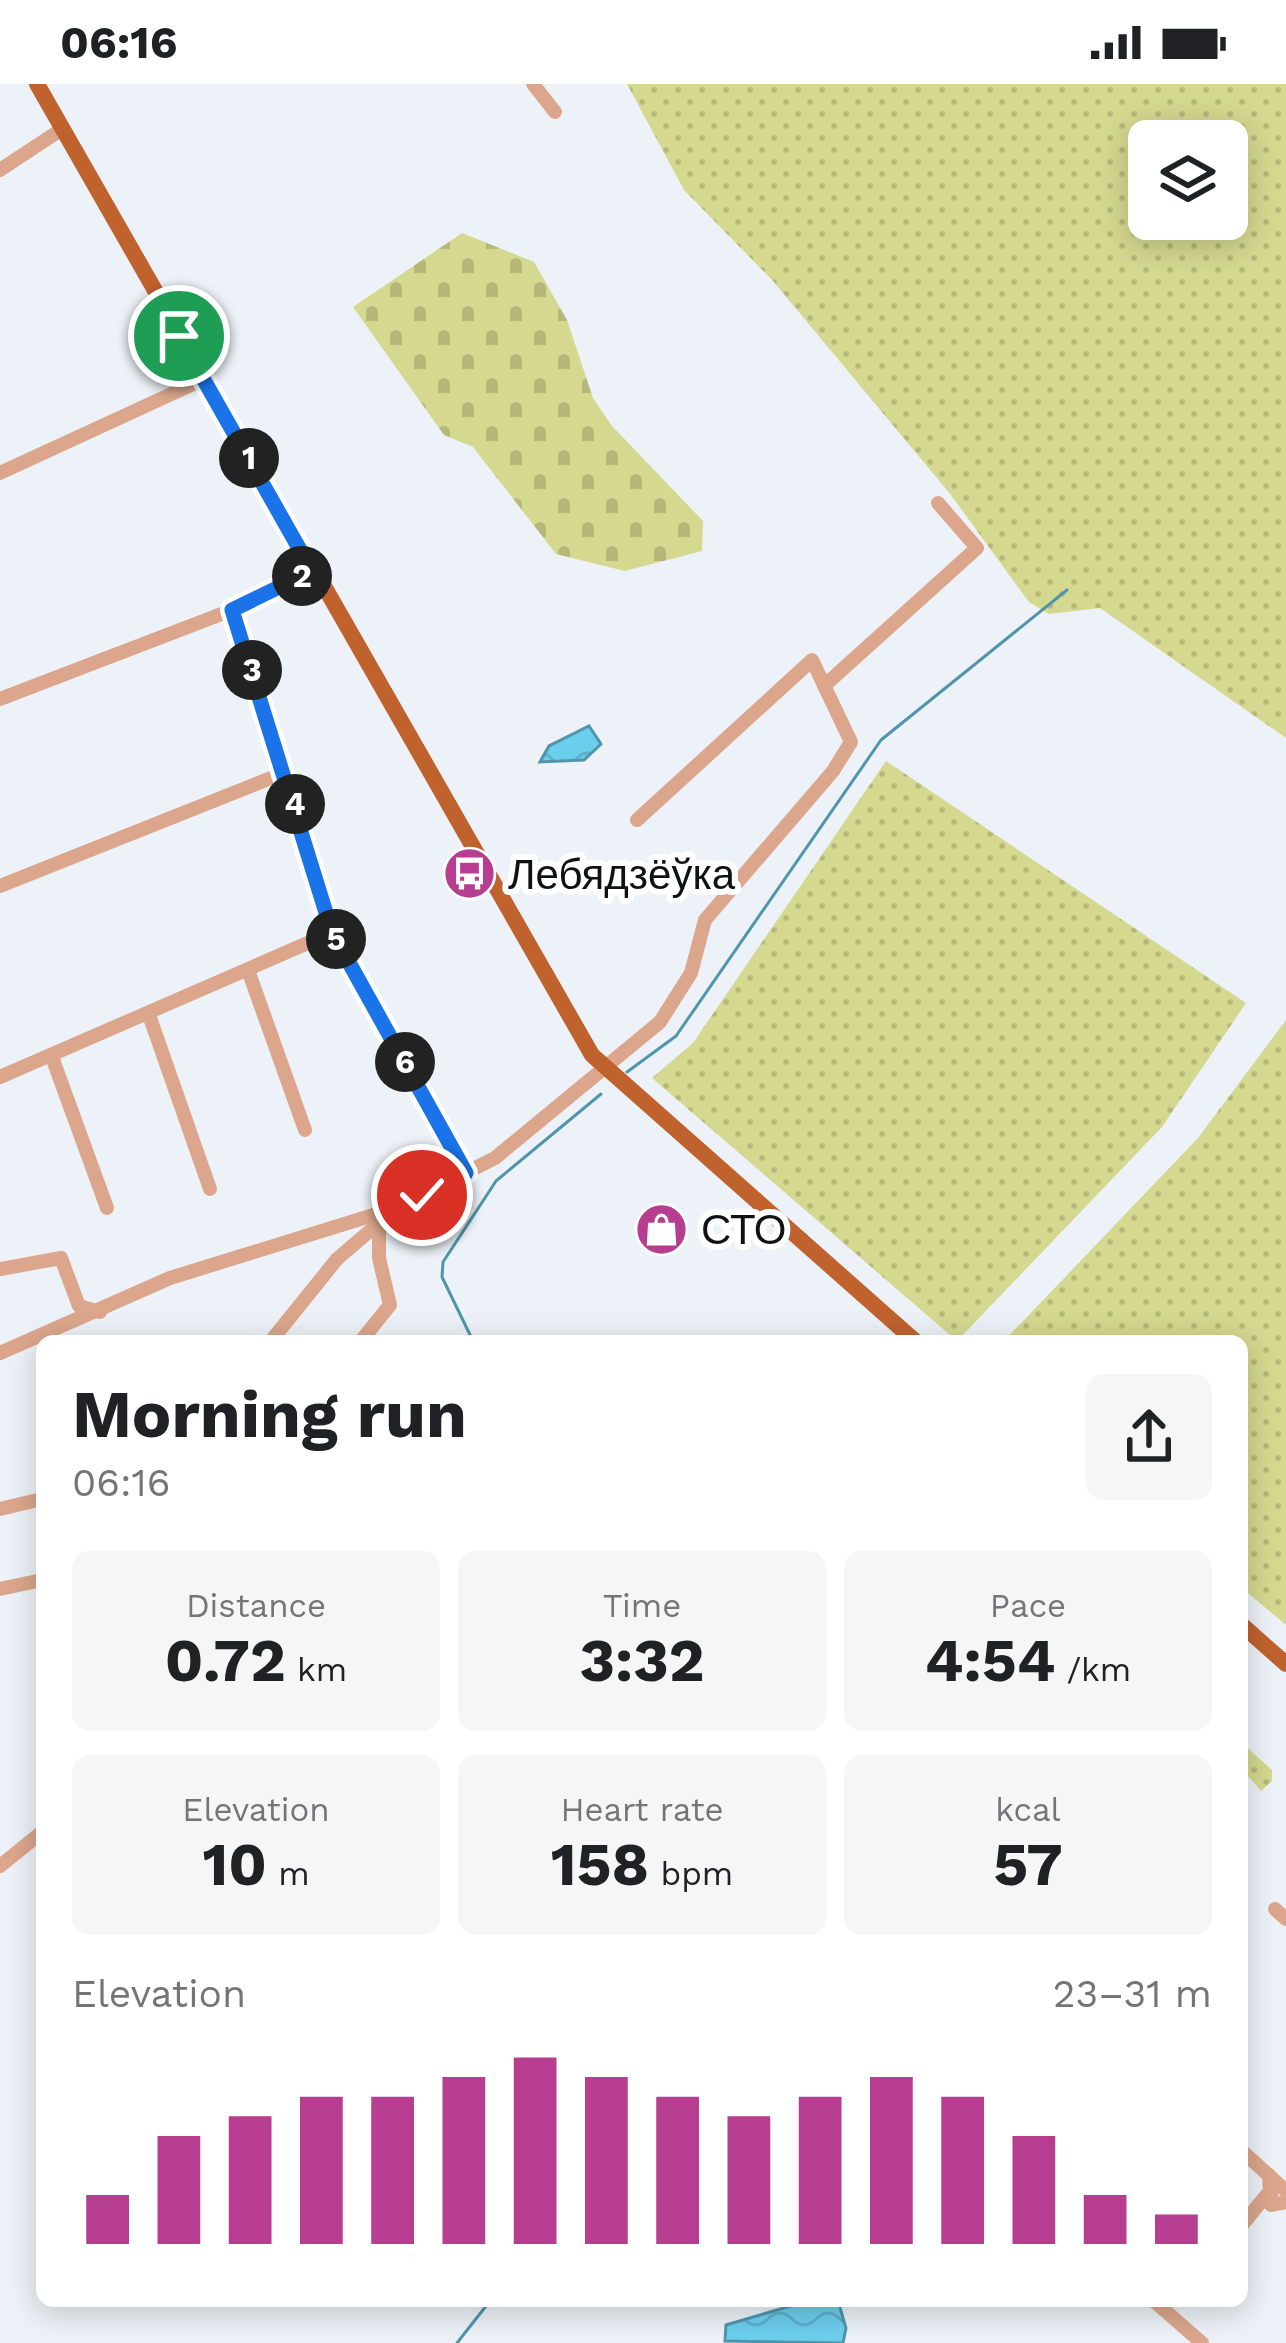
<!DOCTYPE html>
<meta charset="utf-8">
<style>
body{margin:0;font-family:"Work Sans",sans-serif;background:#f6f6f6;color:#202124;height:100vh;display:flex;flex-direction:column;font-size:45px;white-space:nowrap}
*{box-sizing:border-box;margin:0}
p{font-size:39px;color:#757577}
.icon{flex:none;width:66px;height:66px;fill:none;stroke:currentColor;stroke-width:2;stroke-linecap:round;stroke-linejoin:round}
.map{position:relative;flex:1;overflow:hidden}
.panel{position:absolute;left:36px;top:1251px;width:1212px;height:972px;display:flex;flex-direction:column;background:#fff;border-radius:18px;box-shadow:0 6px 30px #0003}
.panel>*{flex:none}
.fabs{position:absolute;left:1128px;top:36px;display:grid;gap:24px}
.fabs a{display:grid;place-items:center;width:120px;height:120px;border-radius:18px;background:#fff;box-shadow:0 6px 30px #0003;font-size:60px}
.pin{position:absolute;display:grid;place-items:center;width:102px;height:102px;color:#fff;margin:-51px;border:6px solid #fff;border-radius:50%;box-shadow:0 3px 12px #0007}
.km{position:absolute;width:60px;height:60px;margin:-30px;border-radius:50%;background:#222;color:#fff;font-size:33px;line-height:60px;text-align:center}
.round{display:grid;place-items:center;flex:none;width:126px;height:126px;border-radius:18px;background:#f6f6f6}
.overview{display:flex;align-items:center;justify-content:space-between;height:204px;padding:0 36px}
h1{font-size:66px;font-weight:700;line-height:90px}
.figures{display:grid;grid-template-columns:repeat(3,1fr);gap:18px;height:204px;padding:12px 36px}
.figures div{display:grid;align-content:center;border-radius:18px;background:#f6f6f6;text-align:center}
.figures b{font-size:60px;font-weight:700}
.figures small{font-size:33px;font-weight:400}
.figures p{font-size:33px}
.chart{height:336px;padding:24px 36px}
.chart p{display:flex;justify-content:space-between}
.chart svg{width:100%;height:216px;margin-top:12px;stroke:#b73d90;stroke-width:6}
.status{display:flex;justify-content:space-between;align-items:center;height:84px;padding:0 60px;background:#fff;direction:ltr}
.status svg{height:33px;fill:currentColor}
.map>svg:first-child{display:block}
.green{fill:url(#green-dots);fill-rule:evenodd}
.cemetery{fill:url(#cemetery-stones)}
.water{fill:url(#water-waves);stroke:#5095ac;stroke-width:3}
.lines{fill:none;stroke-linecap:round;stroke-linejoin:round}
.stream{stroke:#5095ac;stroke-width:3}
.minor{stroke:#dba68c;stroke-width:14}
.major{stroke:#c0622d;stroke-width:16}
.route-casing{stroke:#fff;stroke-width:24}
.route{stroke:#1a73e8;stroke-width:15}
.labels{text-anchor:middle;stroke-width:12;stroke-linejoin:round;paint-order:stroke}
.poi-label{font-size:42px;fill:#0f1113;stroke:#fefefe;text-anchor:start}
</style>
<div class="status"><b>06:16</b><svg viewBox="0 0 49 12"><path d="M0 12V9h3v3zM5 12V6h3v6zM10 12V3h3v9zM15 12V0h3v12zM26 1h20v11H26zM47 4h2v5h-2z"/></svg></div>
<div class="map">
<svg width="1286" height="2259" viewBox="0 0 1286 2259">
<defs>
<pattern id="green-dots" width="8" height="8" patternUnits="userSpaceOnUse" patternTransform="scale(3)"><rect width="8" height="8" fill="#d5d88f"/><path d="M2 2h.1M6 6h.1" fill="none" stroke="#b6b87a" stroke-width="1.8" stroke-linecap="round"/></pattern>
<pattern id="cemetery-stones" width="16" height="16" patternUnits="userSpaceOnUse" patternTransform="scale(3)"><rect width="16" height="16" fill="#d5d88f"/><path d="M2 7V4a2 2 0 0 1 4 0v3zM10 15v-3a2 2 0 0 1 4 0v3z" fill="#b6b87a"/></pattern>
<pattern id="water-waves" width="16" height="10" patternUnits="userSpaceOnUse" patternTransform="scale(3)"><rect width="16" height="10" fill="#6cceed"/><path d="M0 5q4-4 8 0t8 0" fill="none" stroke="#5cb0ca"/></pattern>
</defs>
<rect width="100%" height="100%" fill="#ecf2f7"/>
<g class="green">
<path d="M 627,0 L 1286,0 L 1286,654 L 1100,524 L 1049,530 L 1029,518 L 951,411 L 773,197 L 684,106 ZM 1227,57 L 1227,135 L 1149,135 L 1149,57 Z"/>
<polygon points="886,677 1246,919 1162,1043 957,1257 652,994 693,959"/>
<polygon points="1286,936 1286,1541 1242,1504 1242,1257 1004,1257 1198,1054"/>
<polygon points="1242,1659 1272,1686 1272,1697 1261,1707 1242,1685"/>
</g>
<polygon class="cemetery" points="462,149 534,178 567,236 593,314 612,342 703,437 702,467 625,487 556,470 473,363 444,351 353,223"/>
<g class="water">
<polygon points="589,642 601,660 584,676 540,678 549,662"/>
<polygon points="807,2217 838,2217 846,2244 843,2259 725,2257 726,2241"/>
</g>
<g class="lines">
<g class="stream">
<polyline points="627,988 676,952 881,656 1067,506"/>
<polyline points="473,1257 442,1193 443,1178 496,1097 601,1010"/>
<polyline points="457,2259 490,2217"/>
</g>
<g class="minor">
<polyline points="533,0 555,28"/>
<polyline points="0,86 62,45"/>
<polyline points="0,389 204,295"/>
<polyline points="232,526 333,848 467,1089"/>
<polyline points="824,602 977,464 938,419"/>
<polyline points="0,615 232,526 312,487"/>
<polyline points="0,802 286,688"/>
<polyline points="248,886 305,1046"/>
<polyline points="149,931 210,1105"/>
<polyline points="52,973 107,1124"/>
<polyline points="0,993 333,848"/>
<polyline points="0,1185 61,1174 79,1222 100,1228"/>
<polyline points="271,1257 337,1175 392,1128"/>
<polyline points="361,1257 390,1221 379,1174 379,1141"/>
<polyline points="0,1269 170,1194 396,1124 495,1074 660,938 691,889 705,836 833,687 851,658 812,576 637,736"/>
<polyline points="0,1425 42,1415"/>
<polyline points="0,1505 42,1496"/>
<polyline points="0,1782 42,1748"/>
<polyline points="1275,1825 1286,1835"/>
<polyline points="1242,2067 1286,2107"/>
<polyline points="1271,2106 1271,2121 1286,2118"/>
<polyline points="1242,2141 1270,2107 1269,2091"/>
<polyline points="1154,2217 1202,2259"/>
</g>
<g class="major">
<polyline points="37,0 592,971 915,1257"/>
<polyline points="1242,1541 1286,1580"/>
</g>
</g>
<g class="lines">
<defs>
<polyline id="route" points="179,252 312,487 232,526 332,848 466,1089 422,1111"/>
</defs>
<use href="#route" class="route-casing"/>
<use href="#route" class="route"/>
</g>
<defs>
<symbol id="bus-disc" viewBox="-11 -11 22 22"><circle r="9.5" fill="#b73d90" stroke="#fefefe"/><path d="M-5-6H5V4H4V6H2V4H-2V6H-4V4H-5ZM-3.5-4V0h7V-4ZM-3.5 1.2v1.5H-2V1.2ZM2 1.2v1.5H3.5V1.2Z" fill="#fff"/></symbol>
<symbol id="shop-disc" viewBox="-11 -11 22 22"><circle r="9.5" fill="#b73d90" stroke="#fefefe"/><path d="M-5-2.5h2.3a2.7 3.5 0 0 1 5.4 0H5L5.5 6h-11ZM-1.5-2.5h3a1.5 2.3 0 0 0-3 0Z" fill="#fff"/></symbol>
</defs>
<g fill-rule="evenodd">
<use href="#bus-disc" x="440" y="760" width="59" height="59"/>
<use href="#shop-disc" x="632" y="1116" width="59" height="59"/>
</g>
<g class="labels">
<g class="poi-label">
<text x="508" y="805">Лебядзёўка</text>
<text x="701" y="1160">СТО</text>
</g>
</g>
</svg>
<div class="fabs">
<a><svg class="icon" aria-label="layers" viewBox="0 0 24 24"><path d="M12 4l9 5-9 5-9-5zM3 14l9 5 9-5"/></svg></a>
</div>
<div class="pin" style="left:179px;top:252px;background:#1e9e55"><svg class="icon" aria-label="arrive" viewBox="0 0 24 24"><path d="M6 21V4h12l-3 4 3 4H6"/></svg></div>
<div class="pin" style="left:422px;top:1111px;background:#d93025"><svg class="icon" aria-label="check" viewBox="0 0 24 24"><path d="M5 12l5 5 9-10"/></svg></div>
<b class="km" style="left:249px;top:374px">1</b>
<b class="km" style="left:302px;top:492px">2</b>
<b class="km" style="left:252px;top:586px">3</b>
<b class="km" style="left:295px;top:720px">4</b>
<b class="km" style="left:336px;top:855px">5</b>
<b class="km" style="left:405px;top:978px">6</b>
<section class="panel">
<div class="overview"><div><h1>Morning run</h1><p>06:16</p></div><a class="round"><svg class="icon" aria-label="share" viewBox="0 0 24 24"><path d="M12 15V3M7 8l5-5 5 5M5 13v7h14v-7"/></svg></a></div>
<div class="figures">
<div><p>Distance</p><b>0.72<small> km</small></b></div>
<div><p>Time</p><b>3:32</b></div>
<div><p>Pace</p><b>4:54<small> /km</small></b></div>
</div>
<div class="figures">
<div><p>Elevation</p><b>10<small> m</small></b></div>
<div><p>Heart rate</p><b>158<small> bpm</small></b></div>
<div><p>kcal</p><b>57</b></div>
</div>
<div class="chart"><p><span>Elevation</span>23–31 m</p>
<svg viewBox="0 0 160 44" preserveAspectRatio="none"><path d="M5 44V34M15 44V22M25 44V18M35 44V14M45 44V14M55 44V10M65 44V6M75 44V10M85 44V14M95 44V18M105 44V14M115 44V10M125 44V14M135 44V22M145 44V34M155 44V38"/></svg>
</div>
</section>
</div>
